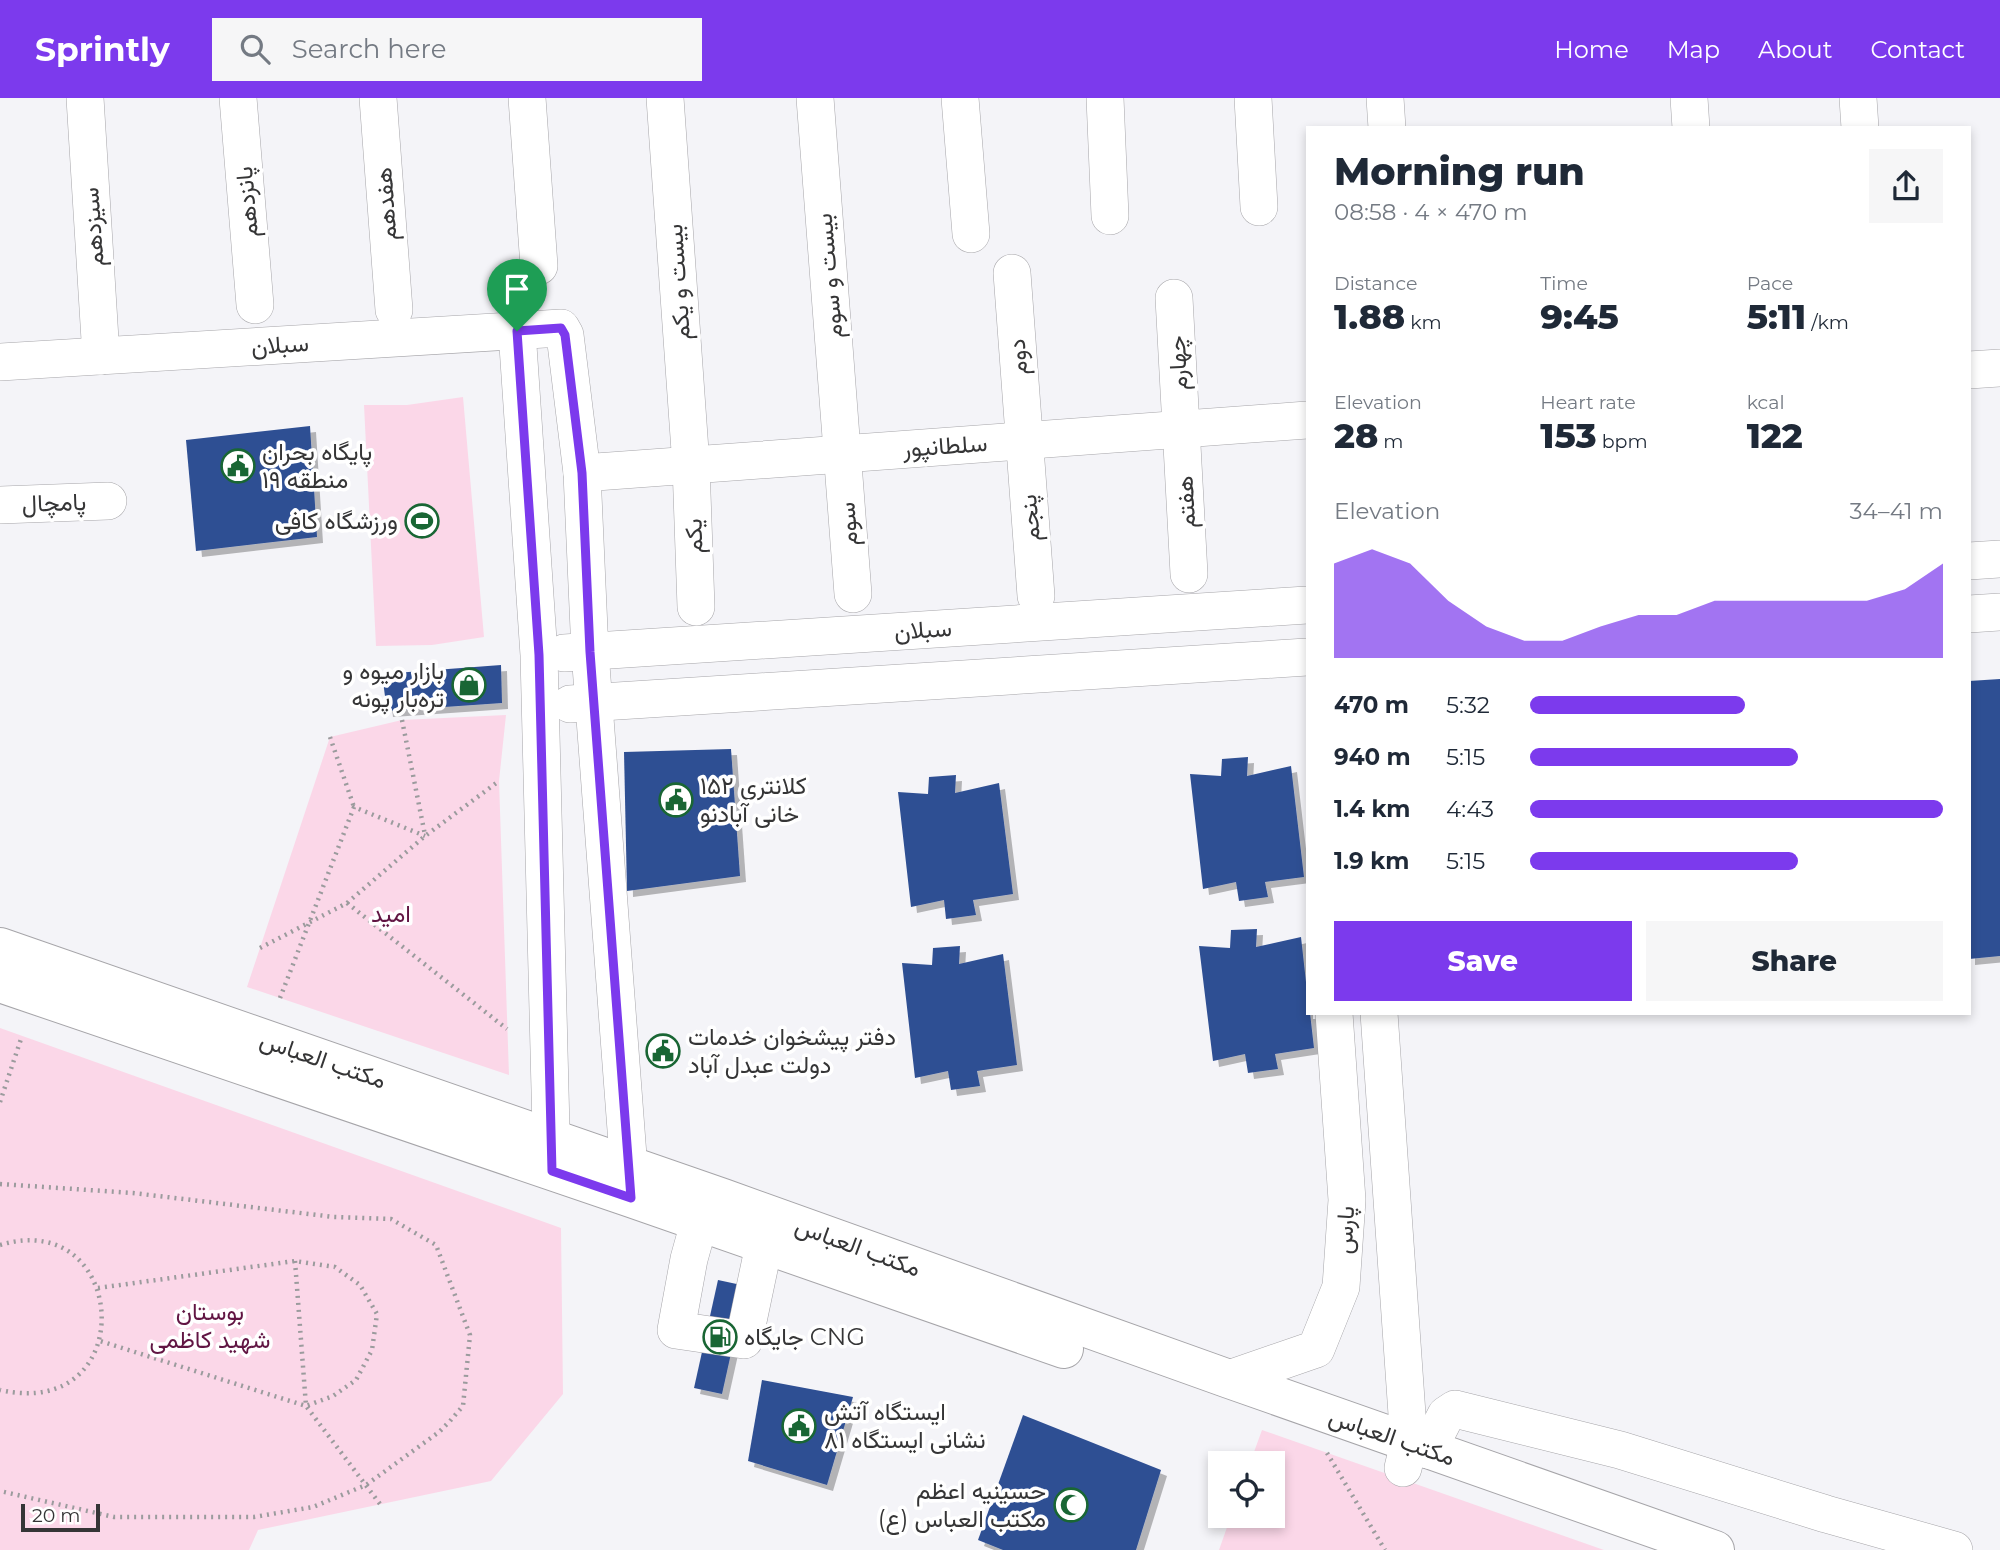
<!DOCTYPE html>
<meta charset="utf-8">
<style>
body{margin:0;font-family:Montserrat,Vazirmatn,sans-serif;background:#f6f6f7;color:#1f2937;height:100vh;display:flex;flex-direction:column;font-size:26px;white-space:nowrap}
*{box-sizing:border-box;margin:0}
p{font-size:23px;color:#747a83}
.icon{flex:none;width:38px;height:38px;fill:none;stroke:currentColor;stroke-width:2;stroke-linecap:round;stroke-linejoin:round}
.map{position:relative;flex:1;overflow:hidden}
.sheet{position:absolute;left:1306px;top:28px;width:665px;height:889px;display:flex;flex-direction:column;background:#fff;border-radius:0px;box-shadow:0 4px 10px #0003}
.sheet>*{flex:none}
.controls{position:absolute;left:1208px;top:1353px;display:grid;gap:14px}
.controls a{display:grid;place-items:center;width:77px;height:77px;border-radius:0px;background:#fff;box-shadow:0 4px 10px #0003;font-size:35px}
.scale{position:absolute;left:21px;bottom:18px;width:79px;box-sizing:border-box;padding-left:7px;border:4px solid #353536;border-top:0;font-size:19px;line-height:24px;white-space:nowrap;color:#353536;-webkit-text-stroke:5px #fff;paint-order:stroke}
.pin{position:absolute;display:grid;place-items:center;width:60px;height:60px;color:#fff;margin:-72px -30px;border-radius:50% 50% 50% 0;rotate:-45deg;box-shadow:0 0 7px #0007}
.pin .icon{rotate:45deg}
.round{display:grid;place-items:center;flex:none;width:74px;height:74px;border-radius:0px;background:#f6f6f7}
.overview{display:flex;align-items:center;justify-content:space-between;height:119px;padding:0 28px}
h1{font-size:38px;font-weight:800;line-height:52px}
.stats{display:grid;grid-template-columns:repeat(3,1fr);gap:10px;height:119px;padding:7px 28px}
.stats div{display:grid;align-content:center}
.stats b{font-size:35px;font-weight:800}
.stats small{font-size:19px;font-weight:400}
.stats p{font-size:19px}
.chart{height:196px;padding:14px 28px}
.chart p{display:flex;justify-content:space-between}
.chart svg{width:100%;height:126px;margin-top:7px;fill:#7c3aed;opacity:.7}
.action{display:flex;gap:14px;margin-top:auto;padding:14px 28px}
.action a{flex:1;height:80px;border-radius:0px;background:#7c3aed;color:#fff;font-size:28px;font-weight:800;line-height:80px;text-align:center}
.action a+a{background:#f6f6f7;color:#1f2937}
ul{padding:0 28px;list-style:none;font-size:23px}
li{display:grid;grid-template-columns:112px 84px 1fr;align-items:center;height:52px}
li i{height:18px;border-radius:9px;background:#7c3aed}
header{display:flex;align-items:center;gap:42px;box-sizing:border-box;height:98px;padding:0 35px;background:#7c3aed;color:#fff}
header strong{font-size:33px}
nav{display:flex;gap:38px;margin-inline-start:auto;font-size:24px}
.search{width:490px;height:63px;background:#f6f6f7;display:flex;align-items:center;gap:18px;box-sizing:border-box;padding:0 24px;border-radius:0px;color:#747a83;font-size:26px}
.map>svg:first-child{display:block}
.green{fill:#fbd7e8}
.building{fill:#2f4f93;filter:url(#shadow)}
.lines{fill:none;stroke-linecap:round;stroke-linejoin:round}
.minor-casing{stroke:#a6a5a9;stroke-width:38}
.major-casing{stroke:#a6a5a9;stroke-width:40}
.path{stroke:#9b9b9d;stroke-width:4.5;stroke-dasharray:2 5;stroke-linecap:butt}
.minor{stroke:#fff;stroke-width:37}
.major{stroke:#fff;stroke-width:38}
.route-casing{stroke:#fff;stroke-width:14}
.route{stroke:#7c3aed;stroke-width:9}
.labels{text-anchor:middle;stroke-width:7;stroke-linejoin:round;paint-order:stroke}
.street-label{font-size:24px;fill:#353536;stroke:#fff}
.poi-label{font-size:24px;fill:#353536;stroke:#fff;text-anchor:start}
.park-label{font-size:24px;fill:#611543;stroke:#fff}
</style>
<header>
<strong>Sprintly</strong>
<div class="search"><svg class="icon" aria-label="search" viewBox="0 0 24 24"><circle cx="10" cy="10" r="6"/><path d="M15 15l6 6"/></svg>Search here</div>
<nav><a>Home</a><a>Map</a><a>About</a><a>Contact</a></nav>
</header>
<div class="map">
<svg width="2000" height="1452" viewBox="0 0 2000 1452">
<defs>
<filter id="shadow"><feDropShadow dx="6" dy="6" stdDeviation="0" flood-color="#0004"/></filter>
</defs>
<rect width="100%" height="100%" fill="#f4f4f8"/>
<g class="green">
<polygon points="463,299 484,539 432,547 376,548 364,307 407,307"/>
<polygon points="506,617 499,683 509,977 247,889 330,639 402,622"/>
<polygon points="0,930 561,1130 563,1296 491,1383 258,1432 249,1452 0,1452"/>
<polygon points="1262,1332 1604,1452 1219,1452 1231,1418 1272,1418 1272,1365 1250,1365"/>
</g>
<g class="building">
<polygon points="310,328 317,439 196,453 186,342"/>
<polygon points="501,567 502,605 387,613 382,576"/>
<polygon points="2000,581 2000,858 1969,861 1969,583"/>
<polygon points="731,651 740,778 627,793 624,654"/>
<polygon points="1248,659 1247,678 1291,668 1304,779 1265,784 1268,799 1239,803 1236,784 1203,791 1190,676 1221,678 1222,661"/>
<polygon points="956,677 955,695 999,685 1013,796 973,802 976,817 946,821 944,802 911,809 898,694 928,696 929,679"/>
<polygon points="1257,831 1256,849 1301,839 1307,893 1307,915 1310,915 1314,950 1275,956 1278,971 1248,975 1245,956 1213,963 1199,848 1230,850 1231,832"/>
<polygon points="960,848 959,866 1003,856 1017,967 977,973 980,988 951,992 948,973 915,980 902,865 932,867 933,850"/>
<polygon points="718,1182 746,1188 722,1296 694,1290"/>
<polygon points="762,1282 853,1299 827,1387 748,1363"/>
<polygon points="1023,1317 1161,1372 1136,1452 1003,1452 978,1442"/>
</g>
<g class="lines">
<defs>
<g id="minor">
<polyline points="85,0 101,258"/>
<polyline points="238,0 255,207"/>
<polyline points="378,0 394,212"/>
<polyline points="527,0 539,168"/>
<polyline points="665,0 691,367 696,509"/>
<polyline points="815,0 853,496"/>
<polyline points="960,0 971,136"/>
<polyline points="1105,0 1110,118"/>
<polyline points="1253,0 1259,109"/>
<polyline points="1385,0 1387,30"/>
<polyline points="1689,0 1691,30"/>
<polyline points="1858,0 1860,30"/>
<polyline points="1012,175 1036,498"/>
<polyline points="1174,200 1189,476"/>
<polyline points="517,233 539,557 552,1071"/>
<polyline points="0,264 561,230 565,237 582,375 590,554 631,1098"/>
<polyline points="1969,272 2000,270"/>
<polyline points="582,375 1307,322"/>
<polyline points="0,407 108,403"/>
<polyline points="1969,463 2000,461"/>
<polyline points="1969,516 2000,514"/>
<polyline points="564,555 1307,507"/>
<polyline points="570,606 1307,559"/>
<polyline points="1379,915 1409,1345 1403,1370"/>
<polyline points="699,1125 689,1161 676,1232 744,1242 764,1147"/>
<polyline points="1229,1281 1316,1251 1341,1189 1347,1102 1334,915"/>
<polyline points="1428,1352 1446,1317 1455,1311 1620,1352 1826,1416 1954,1452"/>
</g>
<g id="major">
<polyline points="0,849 723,1100 1229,1281 1715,1452"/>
<polyline points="0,885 631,1100 1064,1251"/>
</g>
</defs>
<use href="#minor" class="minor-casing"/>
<use href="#major" class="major-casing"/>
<g class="path">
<polyline points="402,622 425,737"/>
<polyline points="330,639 354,709"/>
<polyline points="347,805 507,931"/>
<polyline points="260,850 347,805 425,738 499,683"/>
<polyline points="280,900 354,709 425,738"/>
<polyline points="0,1004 22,938"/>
<polyline points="0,1086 133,1095 334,1119 391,1121 436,1147 470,1237 463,1308 450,1323 439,1334 366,1387 313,1409 254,1419 114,1419 0,1393"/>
<path d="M 0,1147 C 129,1108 142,1324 0,1292"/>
<polyline points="295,1163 306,1308 380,1406"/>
<polyline points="98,1190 295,1163 335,1169 360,1187 377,1216 372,1252 356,1282 333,1298 306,1308 100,1243"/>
<polyline points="1327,1355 1385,1452"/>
</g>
<use href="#minor" class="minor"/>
<use href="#major" class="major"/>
</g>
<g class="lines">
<defs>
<polygon id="route" points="561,230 565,237 582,375 590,554 631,1100 552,1073 539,557 517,233"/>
</defs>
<use href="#route" class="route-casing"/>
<use href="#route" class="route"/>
</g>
<defs>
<symbol id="civic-ring" viewBox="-11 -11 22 22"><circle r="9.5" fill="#fff" stroke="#196634" stroke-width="1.5"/><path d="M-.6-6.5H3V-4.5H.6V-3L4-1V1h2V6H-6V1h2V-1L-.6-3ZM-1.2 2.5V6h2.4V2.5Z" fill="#196634"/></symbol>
<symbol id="stadium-ring" viewBox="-11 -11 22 22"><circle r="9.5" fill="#fff" stroke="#196634" stroke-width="1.5"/><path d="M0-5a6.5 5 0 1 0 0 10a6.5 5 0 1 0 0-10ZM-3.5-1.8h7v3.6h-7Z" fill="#196634"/></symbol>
<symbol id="shop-ring" viewBox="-11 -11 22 22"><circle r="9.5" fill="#fff" stroke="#196634" stroke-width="1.5"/><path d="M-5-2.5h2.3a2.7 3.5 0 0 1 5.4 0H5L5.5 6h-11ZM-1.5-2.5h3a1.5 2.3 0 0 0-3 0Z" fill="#196634"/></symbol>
<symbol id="fuel-ring" viewBox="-11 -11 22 22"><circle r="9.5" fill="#fff" stroke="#196634" stroke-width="1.5"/><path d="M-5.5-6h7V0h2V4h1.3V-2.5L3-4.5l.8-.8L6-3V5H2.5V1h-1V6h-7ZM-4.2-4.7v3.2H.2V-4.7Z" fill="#196634"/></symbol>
<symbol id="mosque-ring" viewBox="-11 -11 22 22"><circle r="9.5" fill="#fff" stroke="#196634" stroke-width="1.5"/><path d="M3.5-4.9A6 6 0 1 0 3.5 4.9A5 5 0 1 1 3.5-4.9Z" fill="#196634"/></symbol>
</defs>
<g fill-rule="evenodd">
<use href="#civic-ring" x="219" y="349" width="38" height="38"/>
<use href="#stadium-ring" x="403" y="404" width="38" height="38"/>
<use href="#shop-ring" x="450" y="568" width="38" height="38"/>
<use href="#civic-ring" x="657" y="683" width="38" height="38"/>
<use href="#civic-ring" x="644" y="934" width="38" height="38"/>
<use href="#fuel-ring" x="701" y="1220" width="38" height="38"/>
<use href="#civic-ring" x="780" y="1309" width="38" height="38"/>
<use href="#mosque-ring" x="1052" y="1388" width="38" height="38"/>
</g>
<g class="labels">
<g class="street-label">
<text transform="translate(247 104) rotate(-95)" y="8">پانزدهم</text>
<text transform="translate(386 106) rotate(-94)" y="8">هفدهم</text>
<text transform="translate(93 129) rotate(-94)" y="8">سیزدهم</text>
<text transform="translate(829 178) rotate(-95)" y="8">بیست و سوم</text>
<text transform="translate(678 184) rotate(-94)" y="8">بیست و یکم</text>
<text transform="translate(280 247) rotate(-4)" y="8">سبلان</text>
<text transform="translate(1018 259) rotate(-94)" y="8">دوم</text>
<text transform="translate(1178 265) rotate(-93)" y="8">چهارم</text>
<text transform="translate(945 348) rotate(-4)" y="8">سلطانپور</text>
<text transform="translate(1186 404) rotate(-93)" y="8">هفتم</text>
<text transform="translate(54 405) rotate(-2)" y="8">پامچال</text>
<text transform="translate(1030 420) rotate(-95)" y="8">پنجم</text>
<text transform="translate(848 426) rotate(-94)" y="8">سوم</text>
<text transform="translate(694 438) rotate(-92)" y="8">یکم</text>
<text transform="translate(923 532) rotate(-4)" y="8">سبلان</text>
<text transform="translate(323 962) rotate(19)" y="8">مکتب العباس</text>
<text transform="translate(1345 1132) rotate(-87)" y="8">پارس</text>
<text transform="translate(858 1149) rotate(20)" y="8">مکتب العباس</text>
<text transform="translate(1392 1339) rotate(19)" y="8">مکتب العباس</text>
</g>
<g class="poi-label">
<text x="262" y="362">پایگاه بحران<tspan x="262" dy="28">منطقه ۱۹</tspan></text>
<text x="398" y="431" text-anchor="end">ورزشگاه کافی</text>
<text x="444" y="581" text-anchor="end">بازار میوه و<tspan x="444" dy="28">تره‌بار پونه</tspan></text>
<text x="700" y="696">کلانتری ۱۵۲<tspan x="700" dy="28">خانی آبادنو</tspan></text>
<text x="688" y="947">دفتر پیشخوان خدمات<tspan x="688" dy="28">دولت عبدل آباد</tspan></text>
<text x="744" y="1247">جایگاه CNG</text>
<text x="824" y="1322">ایستگاه آتش<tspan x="824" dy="28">نشانی ایستگاه ۸۱</tspan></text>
<text x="1046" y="1401" text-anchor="end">حسینیه اعظم<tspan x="1046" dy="28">مکتب العباس (ع)</tspan></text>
</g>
<g class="park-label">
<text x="391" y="824">امید</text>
<text x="210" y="1222">بوستان<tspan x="210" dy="28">شهید کاظمی</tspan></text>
</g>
</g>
</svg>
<div class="controls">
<a><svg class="icon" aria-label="locate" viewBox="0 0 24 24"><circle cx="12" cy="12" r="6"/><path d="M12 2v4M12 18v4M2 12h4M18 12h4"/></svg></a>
</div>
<div class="scale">20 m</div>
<div class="pin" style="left:517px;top:233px;background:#1e9e55"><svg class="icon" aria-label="arrive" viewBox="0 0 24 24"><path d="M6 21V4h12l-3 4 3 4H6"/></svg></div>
<section class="sheet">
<div class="overview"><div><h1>Morning run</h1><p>08:58 · 4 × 470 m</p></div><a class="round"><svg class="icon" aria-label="share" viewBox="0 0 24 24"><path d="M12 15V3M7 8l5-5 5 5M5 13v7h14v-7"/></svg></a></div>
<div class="stats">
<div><p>Distance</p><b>1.88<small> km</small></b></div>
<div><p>Time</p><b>9:45</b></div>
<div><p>Pace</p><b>5:11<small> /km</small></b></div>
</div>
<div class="stats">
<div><p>Elevation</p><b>28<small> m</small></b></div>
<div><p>Heart rate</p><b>153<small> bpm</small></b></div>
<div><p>kcal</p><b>122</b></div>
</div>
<div class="chart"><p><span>Elevation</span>34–41 m</p>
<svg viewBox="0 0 160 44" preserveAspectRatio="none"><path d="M0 44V11L10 6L20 11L30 24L40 33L50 38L60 38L70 33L80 29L90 29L100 24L110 24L120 24L130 24L140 24L150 20L160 11V44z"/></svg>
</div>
<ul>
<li><b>470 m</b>5:32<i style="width:52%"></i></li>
<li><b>940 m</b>5:15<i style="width:65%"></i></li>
<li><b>1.4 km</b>4:43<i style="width:100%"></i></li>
<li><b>1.9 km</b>5:15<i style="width:65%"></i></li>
</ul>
<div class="action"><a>Save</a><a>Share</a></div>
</section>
</div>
